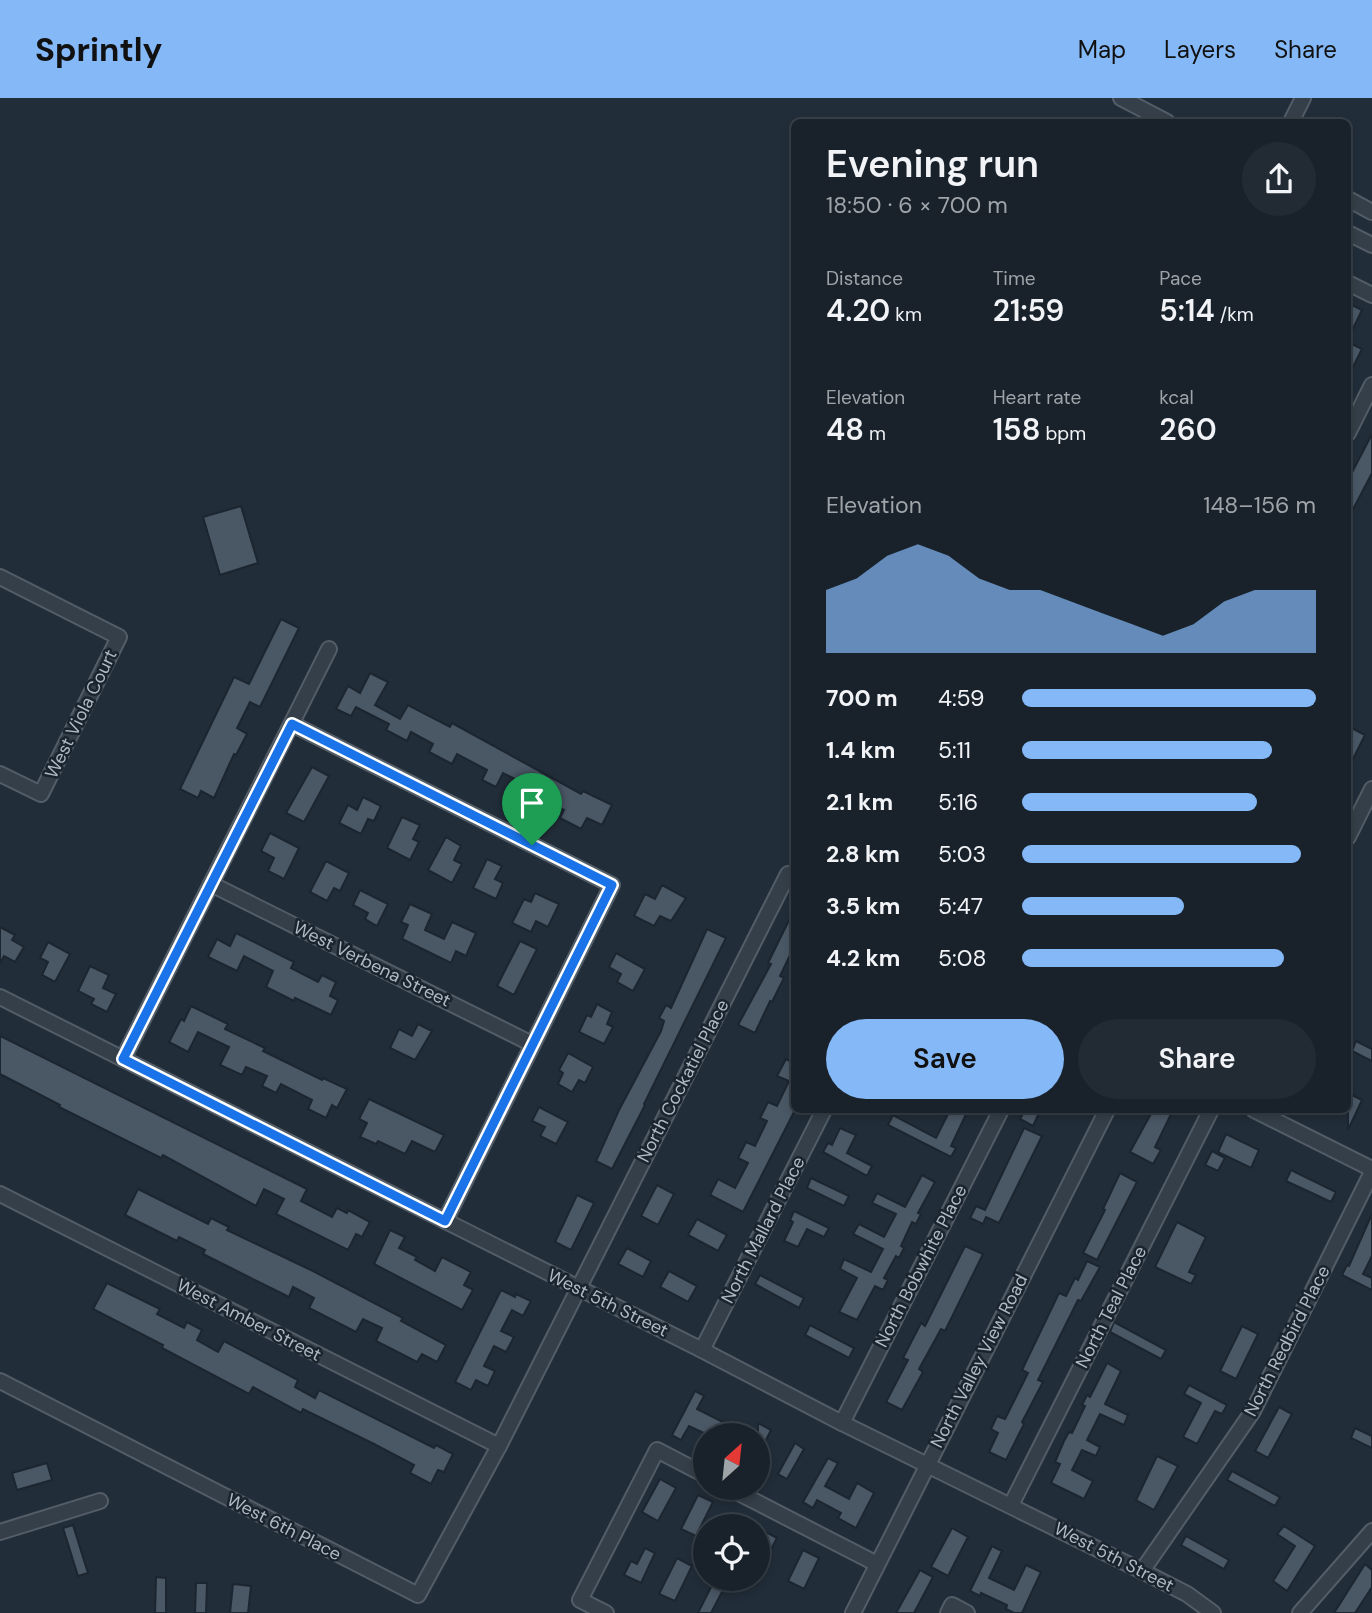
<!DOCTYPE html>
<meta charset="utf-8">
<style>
body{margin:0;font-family:"DM Sans",sans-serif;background:#222a33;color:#f1f3f6;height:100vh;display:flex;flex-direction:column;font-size:26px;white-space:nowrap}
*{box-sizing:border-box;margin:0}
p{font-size:23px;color:#9fa4a9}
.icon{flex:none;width:38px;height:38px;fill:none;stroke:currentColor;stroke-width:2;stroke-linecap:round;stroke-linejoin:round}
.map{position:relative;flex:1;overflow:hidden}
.side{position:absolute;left:791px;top:21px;width:560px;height:994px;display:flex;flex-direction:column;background:#19222b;border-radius:10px;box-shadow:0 4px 10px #0003,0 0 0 2px #373f47}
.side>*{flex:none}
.needle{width:46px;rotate:27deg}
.fabs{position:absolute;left:693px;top:1325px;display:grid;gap:14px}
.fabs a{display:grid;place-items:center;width:77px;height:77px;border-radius:50%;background:#19222b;box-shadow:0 4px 10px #0003,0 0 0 2px #373f47;font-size:35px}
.pin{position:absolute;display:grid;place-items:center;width:60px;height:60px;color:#fff;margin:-72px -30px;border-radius:50% 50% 50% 0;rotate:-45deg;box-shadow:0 0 7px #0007}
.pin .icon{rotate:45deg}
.round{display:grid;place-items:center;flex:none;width:74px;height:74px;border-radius:37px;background:#222a33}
.overview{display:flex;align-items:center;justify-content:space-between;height:119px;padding:0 35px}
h1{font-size:38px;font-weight:600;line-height:52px}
.figures{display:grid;grid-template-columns:repeat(3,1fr);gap:10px;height:119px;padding:7px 35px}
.figures div{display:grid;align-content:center}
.figures b{font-size:30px;font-weight:600}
.figures small{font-size:19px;font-weight:400}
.figures p{font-size:19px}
.chart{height:196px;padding:14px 35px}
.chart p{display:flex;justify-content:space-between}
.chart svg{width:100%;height:126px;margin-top:7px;fill:#84b8f6;opacity:.7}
.button{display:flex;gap:14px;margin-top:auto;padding:14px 35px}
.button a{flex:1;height:80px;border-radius:42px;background:#84b8f6;color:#111;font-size:28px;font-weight:600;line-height:80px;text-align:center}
.button a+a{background:#222a33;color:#f1f3f6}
ul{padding:0 35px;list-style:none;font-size:23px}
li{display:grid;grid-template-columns:112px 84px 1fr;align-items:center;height:52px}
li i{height:18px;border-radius:9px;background:#84b8f6}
header{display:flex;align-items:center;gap:42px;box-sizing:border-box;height:98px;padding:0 35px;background:#84b8f6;color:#111}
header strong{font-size:33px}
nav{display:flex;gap:38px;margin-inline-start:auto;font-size:24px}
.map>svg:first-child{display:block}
.building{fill:#4a5765;stroke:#1c2630;stroke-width:2}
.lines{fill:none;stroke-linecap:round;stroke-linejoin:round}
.minor-casing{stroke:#535d67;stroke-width:18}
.minor{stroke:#353f49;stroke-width:14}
.route-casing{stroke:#fff;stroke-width:14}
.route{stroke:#1a73e8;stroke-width:9}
.labels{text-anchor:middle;stroke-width:5;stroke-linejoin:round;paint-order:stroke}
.street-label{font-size:18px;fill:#b0bac5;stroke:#1a242e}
</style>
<header>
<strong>Sprintly</strong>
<nav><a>Map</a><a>Layers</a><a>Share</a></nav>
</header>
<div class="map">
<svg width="1372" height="1515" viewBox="0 0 1372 1515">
<rect width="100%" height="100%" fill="#212d39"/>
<g class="building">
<polygon points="1348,205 1362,212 1348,241"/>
<polygon points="1348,244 1362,251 1348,279"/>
<polygon points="1372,336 1372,375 1348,421 1348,382"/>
<polygon points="241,408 258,465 220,477 203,419"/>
<polygon points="281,521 299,530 260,609 250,604 237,630 247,636 236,657 234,656 214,700 201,693 198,700 180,691 234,579 249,586"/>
<polygon points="370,575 388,584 375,607 400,621 408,607 450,629 452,625 581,696 583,693 612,707 602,727 587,720 581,731 560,720 564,712 542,701 538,710 516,698 523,685 503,675 496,689 482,682 487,672 457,656 452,666 429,654 433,646 411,634 407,643 386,632 389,626 356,609 351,618 336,611 348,588 360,595"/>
<polygon points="1348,628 1365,637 1348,671"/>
<polygon points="312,669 329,678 304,724 286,715"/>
<polygon points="363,699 381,708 374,723 368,721 361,736 339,725 348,707 357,712"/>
<polygon points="402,719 420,727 413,741 419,744 410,762 387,750"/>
<polygon points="270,735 299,750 284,781 268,773 274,760 261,753"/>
<polygon points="446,739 461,748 454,762 462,766 452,785 428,772"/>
<polygon points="487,761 502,768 495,781 503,785 496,801 473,790"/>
<polygon points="326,763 349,775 340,793 334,790 327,803 310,794"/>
<polygon points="662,787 686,800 671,823 660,818 654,828 634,818 645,796 655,801"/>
<polygon points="360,792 388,806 377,828 365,821 368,815 353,807"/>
<polygon points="535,795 559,806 548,829 536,823 531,834 512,825 524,801 531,804"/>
<polygon points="410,806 432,816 425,832 444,841 452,824 476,835 466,858 456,853 451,865 402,841 408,827 401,824"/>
<polygon points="794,812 794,849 780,878 784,880 772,904 770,903 755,935 738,927 771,866 768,865"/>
<polygon points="0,829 15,837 12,842 24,849 15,864 4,858 0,865"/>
<polygon points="707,831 726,840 644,1006 645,1007 612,1071 596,1063 619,1012 661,933 664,923 659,920 666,907 671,910"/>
<polygon points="236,835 294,864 291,870 318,884 322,877 336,884 330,898 338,902 331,917 295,900 294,903 266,889 273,873 244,858 237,873 208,859 217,841 230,848"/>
<polygon points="520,843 537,851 514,897 497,888"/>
<polygon points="48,844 70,856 55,884 42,877 48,864 40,860"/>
<polygon points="616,855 645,871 633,893 617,884 621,876 609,869"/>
<polygon points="90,868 109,877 103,890 116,896 107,914 91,906 94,901 78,893"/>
<polygon points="597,906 612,914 607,926 613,929 604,946 579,934 587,917 591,919"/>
<polygon points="191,908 228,926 225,931 265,950 263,953 322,982 323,980 347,991 337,1010 332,1007 326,1020 308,1011 312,1002 281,986 276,995 262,988 267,978 246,969 242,977 220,967 229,949 198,934 188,954 169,944 181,921 184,923"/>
<polygon points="418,926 432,933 415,962 390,950 399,931 412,938"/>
<polygon points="0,938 307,1091 301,1103 332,1119 337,1110 347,1115 348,1112 370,1124 362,1139 356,1136 348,1152 276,1116 284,1101 264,1091 256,1108 163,1057 161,1060 59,1009 60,1007 0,976"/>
<polygon points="1356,943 1372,951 1372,963 1352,953"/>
<polygon points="568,955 593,969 585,985 579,982 572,994 558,986 563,975 559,972"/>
<polygon points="786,961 794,966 794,1014 743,1114 710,1097 718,1081 735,1090 748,1065 738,1060 746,1044 755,1048 767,1023 760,1020 768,1004 777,1008 789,983 777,978"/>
<polygon points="1348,995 1362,1002 1348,1032"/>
<polygon points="369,1001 444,1037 435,1054 412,1043 405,1056 378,1043 376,1046 360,1039 367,1025 359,1021"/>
<polygon points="539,1009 568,1024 556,1046 540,1038 545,1029 532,1023"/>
<polygon points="950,1012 968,1012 951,1048 956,1050 951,1059 888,1027 893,1017 936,1040"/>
<polygon points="1025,1012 1039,1015 1033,1028 1020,1021"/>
<polygon points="1153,1012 1173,1012 1155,1049 1161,1052 1153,1066 1130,1054"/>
<polygon points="840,1030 856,1037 847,1055 872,1068 867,1078 823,1054 828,1045 832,1047"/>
<polygon points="1024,1030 1042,1038 999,1125 986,1119 983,1126 970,1120 976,1108 985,1112"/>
<polygon points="1226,1036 1259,1052 1251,1070 1218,1054"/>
<polygon points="1212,1053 1225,1060 1218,1073 1205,1067"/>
<polygon points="1291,1072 1336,1094 1331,1104 1286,1083"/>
<polygon points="1120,1075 1137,1084 1097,1162 1083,1155 1105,1112 1103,1111"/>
<polygon points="922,1077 935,1084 918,1115 921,1116 916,1126 912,1124 901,1148 904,1150 899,1160 896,1158 884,1180 888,1182 883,1192 875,1188 857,1222 839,1214 857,1180 840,1171 844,1161 871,1174 883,1151 853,1136 859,1126 884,1139 896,1116 872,1105 877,1095 905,1109"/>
<polygon points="811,1080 849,1098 844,1108 807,1090"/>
<polygon points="657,1087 674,1096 658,1127 641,1118"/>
<polygon points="138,1091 208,1126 211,1120 229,1129 227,1132 313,1173 403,1220 401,1223 446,1247 437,1264 422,1256 417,1264 376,1243 382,1230 363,1221 356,1234 309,1210 314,1200 293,1189 289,1199 203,1156 205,1152 179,1139 177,1143 125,1117"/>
<polygon points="577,1097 594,1105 571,1152 555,1144"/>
<polygon points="794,1113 829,1130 824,1139 807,1131 798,1149 784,1143 793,1124 790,1122"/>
<polygon points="1372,1116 1372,1158 1363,1176 1372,1180 1372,1192 1342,1177 1347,1167 1349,1168"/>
<polygon points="697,1121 727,1137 718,1153 688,1137"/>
<polygon points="1177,1124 1206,1139 1189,1174 1196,1177 1191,1186 1155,1169"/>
<polygon points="390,1132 405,1139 399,1150 417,1159 415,1162 435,1173 442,1159 471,1174 464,1187 473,1192 462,1212 374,1166"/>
<polygon points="965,1148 983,1156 945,1233 941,1231 919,1271 923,1274 902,1312 886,1304 908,1262 903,1260 921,1225 925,1228"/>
<polygon points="627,1150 651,1163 643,1179 618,1166"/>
<polygon points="1087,1163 1100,1169 1081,1203 1078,1202 1038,1282 1043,1284 1022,1324 1024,1326 1006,1362 989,1354 998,1335 991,1331 997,1318 1005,1321 1028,1275 1022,1272 1059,1195 1066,1198 1075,1180 1078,1182"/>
<polygon points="669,1173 697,1188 688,1204 660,1189"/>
<polygon points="760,1177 804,1200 799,1210 755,1186"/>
<polygon points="107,1185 160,1211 157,1216 184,1230 187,1224 202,1232 197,1242 218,1254 224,1243 298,1282 295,1289 315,1300 319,1292 434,1350 436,1347 453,1356 444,1374 438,1372 431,1386 410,1375 414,1367 374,1346 303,1311 301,1315 253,1289 249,1296 162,1250 163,1247 93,1211"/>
<polygon points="501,1192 515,1199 516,1196 531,1203 523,1218 512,1212 501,1233 514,1239 506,1254 494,1248 484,1268 495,1273 488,1288 476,1282 471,1292 455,1284"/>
<polygon points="1114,1224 1166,1252 1161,1261 1110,1234"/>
<polygon points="810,1227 854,1250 849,1260 805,1237"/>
<polygon points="1242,1228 1258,1236 1236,1281 1220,1273"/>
<polygon points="1107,1265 1121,1273 1105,1306 1128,1317 1124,1327 1100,1316 1087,1342 1100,1349 1096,1358 1082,1352 1072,1372 1093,1383 1084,1401 1051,1385 1060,1366 1055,1364 1064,1343 1069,1334 1072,1335 1085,1308 1082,1307 1087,1297 1090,1299"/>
<polygon points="1189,1287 1227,1307 1222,1316 1215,1313 1197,1346 1183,1339 1201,1305 1184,1296"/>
<polygon points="695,1293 704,1298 697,1311 733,1329 729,1337 708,1337 689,1328 681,1342 672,1337"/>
<polygon points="1279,1309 1292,1316 1268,1360 1255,1353"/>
<polygon points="758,1325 771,1332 758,1358"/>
<polygon points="1355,1330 1372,1338 1372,1350 1351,1340"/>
<polygon points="795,1345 804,1351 787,1381 778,1376"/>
<polygon points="1157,1358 1178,1368 1154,1412 1136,1402"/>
<polygon points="828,1360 838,1365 825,1388 849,1401 857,1385 874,1395 856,1430 838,1420 841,1415 817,1402 813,1410 803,1404"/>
<polygon points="47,1365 52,1382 17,1392 12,1375"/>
<polygon points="1232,1373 1280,1399 1275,1408 1227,1382"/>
<polygon points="660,1381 676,1390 658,1423 642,1414"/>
<polygon points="698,1397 713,1404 696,1438 681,1431"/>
<polygon points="73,1427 88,1475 78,1478 63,1430"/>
<polygon points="1284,1428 1315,1448 1287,1493 1273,1483 1295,1448 1277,1436"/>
<polygon points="758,1430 777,1440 758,1476"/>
<polygon points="952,1430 968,1439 948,1478 931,1469"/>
<polygon points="1186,1438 1229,1462 1224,1471 1181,1447"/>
<polygon points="992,1448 1002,1453 989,1480 1014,1492 1026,1467 1041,1474 1022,1515 1014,1515 1006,1511 1007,1507 981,1495 980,1498 970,1493"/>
<polygon points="645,1450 655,1455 641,1485 624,1477 631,1463 637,1466"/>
<polygon points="803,1452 819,1460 804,1491 788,1483"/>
<polygon points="677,1460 692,1468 675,1503 659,1496"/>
<polygon points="1365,1466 1372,1472 1372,1489 1355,1515 1334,1515"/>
<polygon points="920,1472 933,1479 914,1515 896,1515"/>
<polygon points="156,1479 166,1480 166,1515 155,1515"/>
<polygon points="196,1485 207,1485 206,1515 195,1515"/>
<polygon points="233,1486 251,1488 248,1515 230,1515"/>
<polygon points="712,1487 723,1492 711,1515 698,1515"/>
</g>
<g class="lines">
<defs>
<g id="minor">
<polyline points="1121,0 1167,24"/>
<polyline points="1291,24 1303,0"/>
<polyline points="1348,101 1372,114"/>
<polyline points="1348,135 1372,147"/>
<polyline points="1348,185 1372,197"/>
<polyline points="1348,335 1372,287"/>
<polyline points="0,479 119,539 41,696 0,676"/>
<polyline points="292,626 612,787 445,1123"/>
<polyline points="1348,739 1372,691"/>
<polyline points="211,786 532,946"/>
<polyline points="0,899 702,1252 842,1325 1142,1473 1187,1496 1213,1515"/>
<polyline points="123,961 329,551"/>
<polyline points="1254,1012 1372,1071"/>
<polyline points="0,1096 499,1348"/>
<polyline points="702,1252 824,1012"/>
<polyline points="0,1283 418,1497 499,1348 788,776 794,779"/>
<polyline points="842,1325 1001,1012"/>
<polyline points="729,1390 877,1466"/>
<polyline points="1011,1407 1211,1012"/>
<polyline points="0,1434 100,1403"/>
<polyline points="1142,1473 1253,1313 1372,1074"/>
<polyline points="606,1515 580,1502 657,1352 705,1377"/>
<polyline points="853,1515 1107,1012"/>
<polyline points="948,1515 952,1507 967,1515"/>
<polyline points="1300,1515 1372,1433"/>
</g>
</defs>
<use href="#minor" class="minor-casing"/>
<use href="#minor" class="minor"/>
</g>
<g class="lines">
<defs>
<polygon id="route" points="292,626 612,787 445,1123 123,961"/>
</defs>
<use href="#route" class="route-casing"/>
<use href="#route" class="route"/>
</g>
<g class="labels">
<g class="street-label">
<text transform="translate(81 616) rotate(-64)" y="6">West Viola Court</text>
<text transform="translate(372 866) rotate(26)" y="6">West Verbena Street</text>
<text transform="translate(683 983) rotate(-63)" y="6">North Cockatiel Place</text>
<text transform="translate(763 1132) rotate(-63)" y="6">North Mallard Place</text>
<text transform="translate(921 1168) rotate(-63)" y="6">North Bobwhite Place</text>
<text transform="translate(608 1205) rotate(26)" y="6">West 5th Street</text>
<text transform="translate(1111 1209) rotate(-63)" y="6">North Teal Place</text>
<text transform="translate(249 1222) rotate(27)" y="6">West Amber Street</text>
<text transform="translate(1287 1243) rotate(-63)" y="6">North Redbird Place</text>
<text transform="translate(979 1263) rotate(-63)" y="6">North Valley View Road</text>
<text transform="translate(284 1429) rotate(27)" y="6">West 6th Place</text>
<text transform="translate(1114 1459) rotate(27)" y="6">West 5th Street</text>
</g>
</g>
</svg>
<div class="fabs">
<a><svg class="needle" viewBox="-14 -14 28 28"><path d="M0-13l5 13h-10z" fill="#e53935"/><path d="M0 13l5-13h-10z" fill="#9fa4a9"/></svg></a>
<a><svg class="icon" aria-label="locate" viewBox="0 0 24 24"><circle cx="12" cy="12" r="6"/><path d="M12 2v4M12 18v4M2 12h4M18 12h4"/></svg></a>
</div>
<div class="pin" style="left:532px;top:747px;background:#1e9e55"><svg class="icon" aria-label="arrive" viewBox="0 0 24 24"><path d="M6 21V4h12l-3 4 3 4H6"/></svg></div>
<section class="side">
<div class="overview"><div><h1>Evening run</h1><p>18:50 · 6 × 700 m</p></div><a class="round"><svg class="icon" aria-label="share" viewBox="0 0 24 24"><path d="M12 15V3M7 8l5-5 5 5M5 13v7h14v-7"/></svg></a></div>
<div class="figures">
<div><p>Distance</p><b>4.20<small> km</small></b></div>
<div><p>Time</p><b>21:59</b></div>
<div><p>Pace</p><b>5:14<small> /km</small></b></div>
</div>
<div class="figures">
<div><p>Elevation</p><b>48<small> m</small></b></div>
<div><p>Heart rate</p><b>158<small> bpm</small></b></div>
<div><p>kcal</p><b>260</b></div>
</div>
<div class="chart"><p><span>Elevation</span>148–156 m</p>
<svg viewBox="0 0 160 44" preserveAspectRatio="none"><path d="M0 44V22L10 18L20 10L30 6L40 10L50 18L60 22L70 22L80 26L90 30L100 34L110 38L120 34L130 26L140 22L150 22L160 22V44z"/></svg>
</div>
<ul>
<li><b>700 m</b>4:59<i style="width:100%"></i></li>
<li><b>1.4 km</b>5:11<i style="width:85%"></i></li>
<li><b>2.1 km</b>5:16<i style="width:80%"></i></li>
<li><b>2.8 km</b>5:03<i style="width:95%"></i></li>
<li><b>3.5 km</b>5:47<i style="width:55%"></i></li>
<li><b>4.2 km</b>5:08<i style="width:89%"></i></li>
</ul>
<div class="button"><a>Save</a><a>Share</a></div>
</section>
</div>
